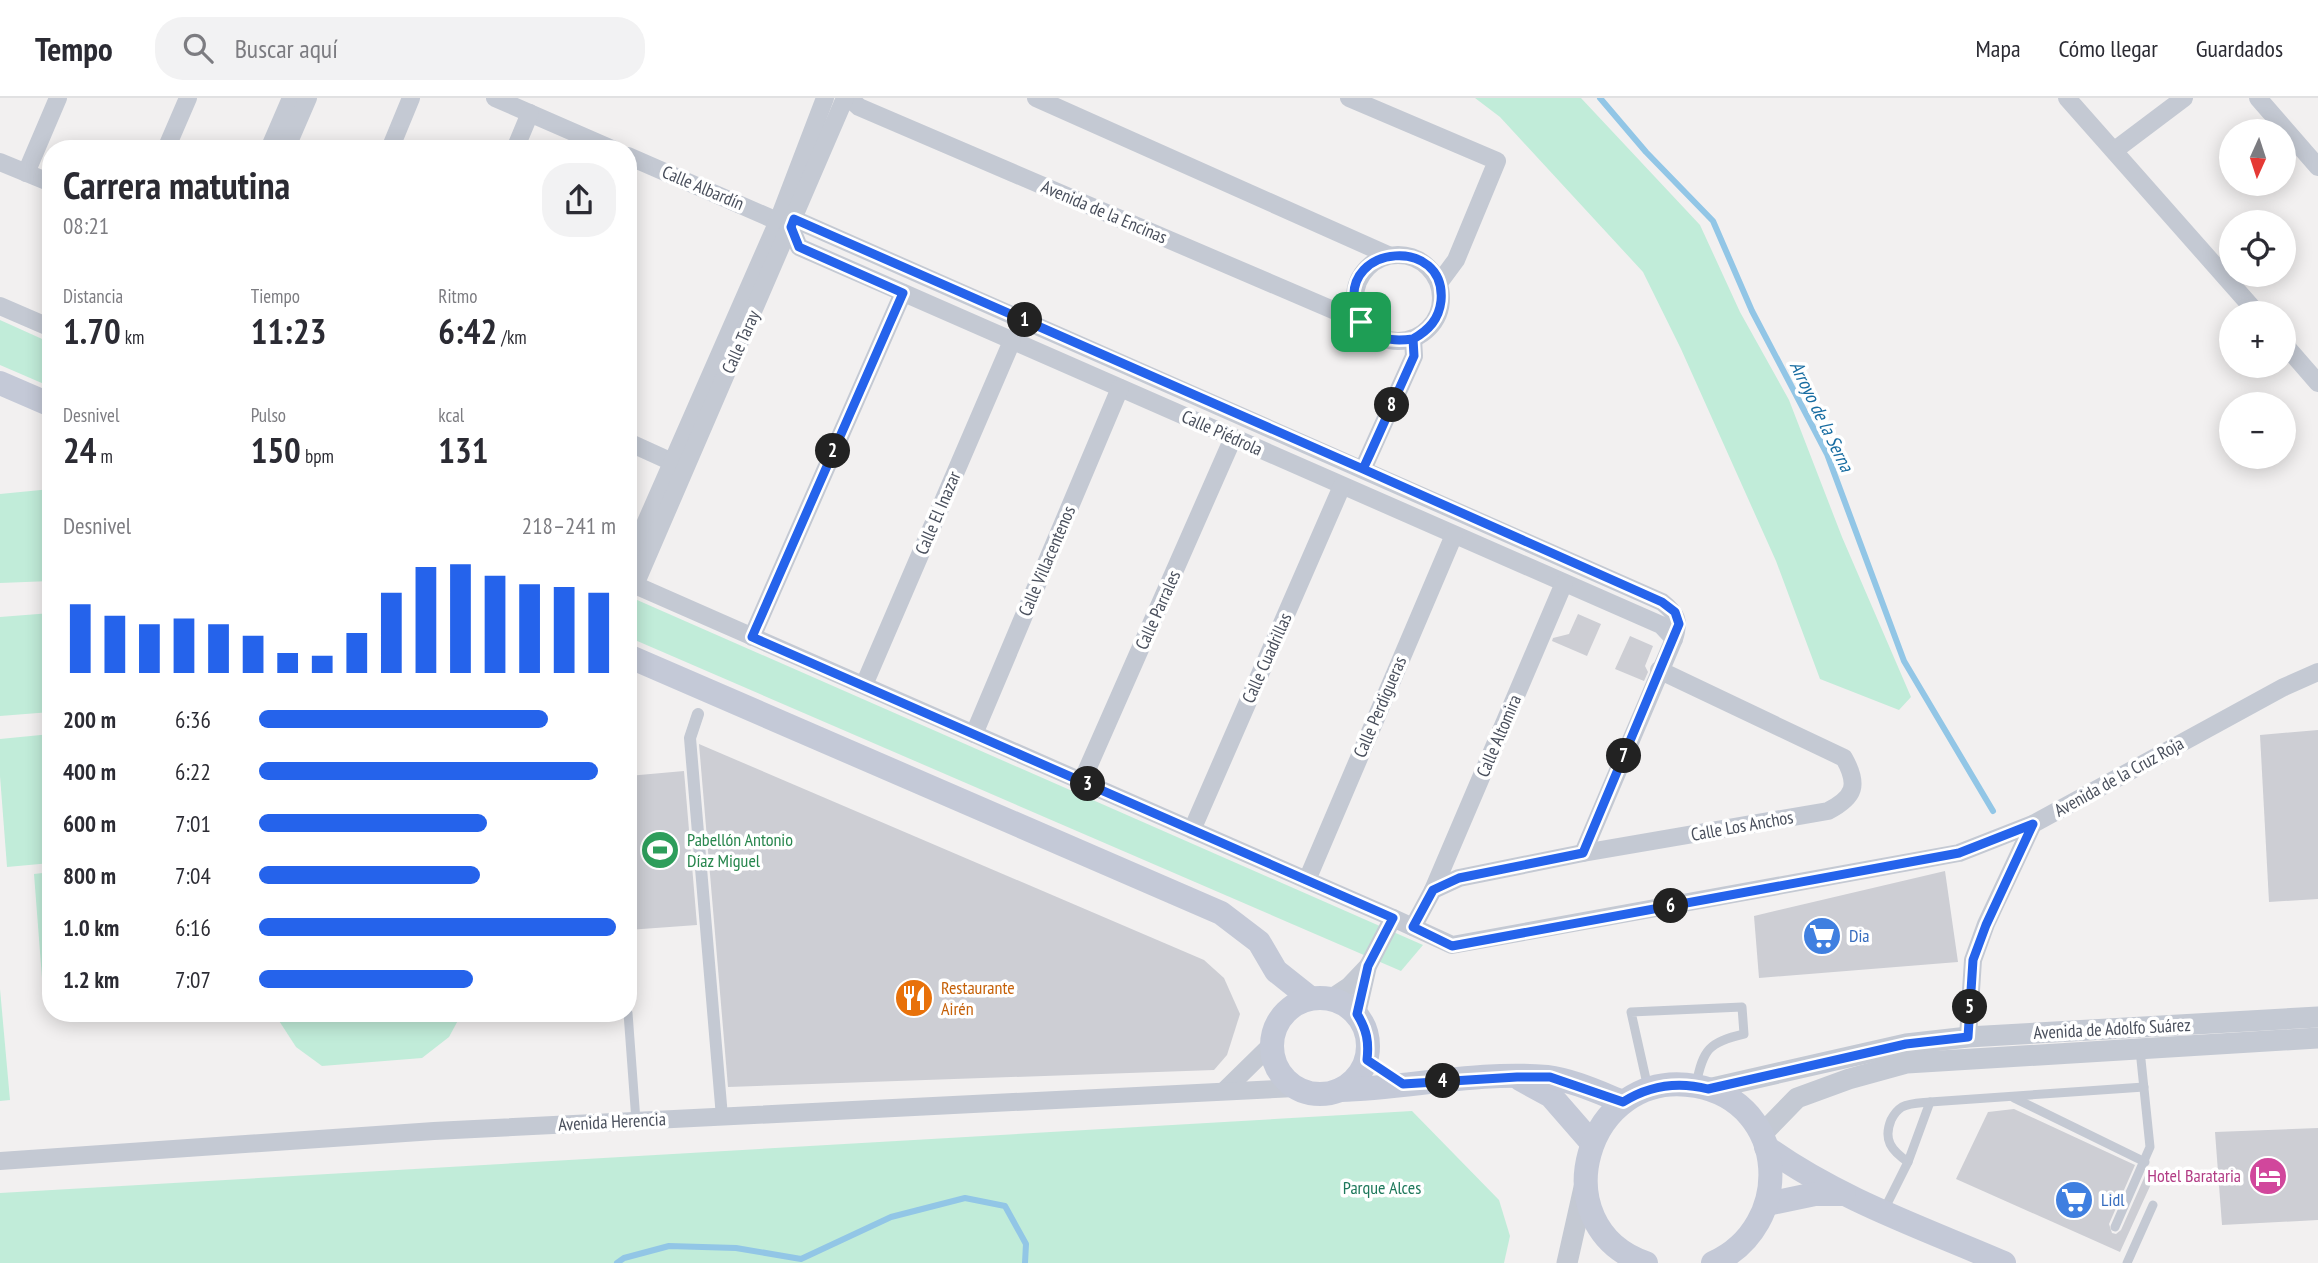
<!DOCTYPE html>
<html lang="es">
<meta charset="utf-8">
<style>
body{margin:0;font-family:"PT Sans Narrow",sans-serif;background:#f2f2f3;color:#2b2b33;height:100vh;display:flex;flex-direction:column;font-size:26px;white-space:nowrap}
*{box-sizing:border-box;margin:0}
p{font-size:23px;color:#7c7c81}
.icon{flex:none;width:38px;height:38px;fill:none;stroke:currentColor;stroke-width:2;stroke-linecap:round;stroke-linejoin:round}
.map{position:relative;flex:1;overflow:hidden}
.sheet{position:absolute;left:42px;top:42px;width:595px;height:882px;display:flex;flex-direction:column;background:#fff;border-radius:28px;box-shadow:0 4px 18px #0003}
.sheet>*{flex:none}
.needle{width:46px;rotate:183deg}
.controls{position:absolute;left:2219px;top:21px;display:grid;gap:14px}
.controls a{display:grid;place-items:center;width:77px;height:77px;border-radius:50%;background:#fff;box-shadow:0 4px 18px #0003;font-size:35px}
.pin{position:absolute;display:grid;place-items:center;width:60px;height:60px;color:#fff;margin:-30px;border-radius:14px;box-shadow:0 4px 10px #0006}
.km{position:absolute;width:35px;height:35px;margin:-18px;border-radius:50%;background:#222;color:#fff;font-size:19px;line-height:35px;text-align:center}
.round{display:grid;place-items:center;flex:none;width:74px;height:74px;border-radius:28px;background:#f2f2f3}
.summary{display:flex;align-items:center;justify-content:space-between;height:119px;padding:0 21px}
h1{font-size:38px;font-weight:600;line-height:52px}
.stats{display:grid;grid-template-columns:repeat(3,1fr);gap:10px;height:119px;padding:7px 21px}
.stats div{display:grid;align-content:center}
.stats b{font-size:35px;font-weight:600}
.stats small{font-size:19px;font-weight:400}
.stats p{font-size:19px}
.chart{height:196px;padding:14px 21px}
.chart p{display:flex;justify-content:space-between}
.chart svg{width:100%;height:126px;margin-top:7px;stroke:#2563eb;stroke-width:6}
ul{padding:0 21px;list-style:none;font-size:23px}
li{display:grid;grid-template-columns:112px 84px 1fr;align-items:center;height:52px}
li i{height:18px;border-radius:9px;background:#2563eb}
header{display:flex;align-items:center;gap:42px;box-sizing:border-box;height:98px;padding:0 35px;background:#fff;border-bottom:2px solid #e1e1e2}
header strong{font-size:33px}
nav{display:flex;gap:38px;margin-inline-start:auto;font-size:24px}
.search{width:490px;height:63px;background:#f2f2f3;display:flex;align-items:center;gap:18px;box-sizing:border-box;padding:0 24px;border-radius:28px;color:#7c7c81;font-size:26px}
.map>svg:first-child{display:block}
.green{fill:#c1ecd9}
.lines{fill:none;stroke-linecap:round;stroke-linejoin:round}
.stream{stroke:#92c6e6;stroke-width:6}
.building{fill:#cdced4}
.service{stroke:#c4c9d3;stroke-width:9}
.pedestrian{stroke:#c4c9d3;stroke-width:12}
.minor{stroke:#c4c9d3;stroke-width:18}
.tertiary{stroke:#c4c9d3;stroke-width:21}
.secondary{stroke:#c4c9d7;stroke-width:24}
.route-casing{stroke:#fff;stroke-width:14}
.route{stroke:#2563eb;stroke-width:9}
.labels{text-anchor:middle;stroke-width:7;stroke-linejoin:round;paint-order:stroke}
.street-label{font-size:18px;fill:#494f5c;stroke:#fff}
.leisure-label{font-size:18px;fill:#27864d;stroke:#fff;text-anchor:start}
.shop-label{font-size:18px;fill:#366cbe;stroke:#fff;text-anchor:start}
.food-label{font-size:18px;fill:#c56008;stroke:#fff;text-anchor:start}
.hotel-label{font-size:18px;fill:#b23c85;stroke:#fff;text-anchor:end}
.park-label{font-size:18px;fill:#1e785b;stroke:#fff}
.water-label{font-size:19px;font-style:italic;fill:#176ca1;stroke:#fff}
</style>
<header>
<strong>Tempo</strong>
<div class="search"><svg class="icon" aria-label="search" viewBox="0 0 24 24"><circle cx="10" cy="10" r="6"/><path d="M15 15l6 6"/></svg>Buscar aquí</div>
<nav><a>Mapa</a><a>Cómo llegar</a><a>Guardados</a></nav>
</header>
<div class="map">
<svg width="2318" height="1165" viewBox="0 0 2318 1165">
<rect width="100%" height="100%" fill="#f2f0f0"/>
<g class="green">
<polygon points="1475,0 1581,0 1700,127 1740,214 1789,302 1842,439 1911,599 1899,612 1820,581 1776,463 1681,251 1643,174 1500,19"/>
<polygon points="0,222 51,245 51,289 0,267"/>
<polygon points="51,391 51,483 0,485 0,396"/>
<polygon points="628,498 1423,847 1401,873 628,539"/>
<polygon points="51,515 51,614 0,618 0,519"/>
<polygon points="51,636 51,765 7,769 0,678 0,641"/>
<polygon points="51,774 51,892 43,893 34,776"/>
<polygon points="0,891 10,1002 0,1003"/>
<polygon points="274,915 462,915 449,939 422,960 322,968 296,949"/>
<polygon points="1412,1013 1499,1102 1510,1138 1504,1165 0,1165 0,1095"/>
</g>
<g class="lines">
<g class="stream">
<polyline points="1600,0 1646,54 1713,123 1752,213 1827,356 1904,563 1993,713"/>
<polyline points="617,1165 624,1160 669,1148 736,1150 801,1161 891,1119 965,1100 1005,1108 1026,1146 1025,1165"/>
</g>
</g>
<g class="building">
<polygon points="1578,516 1601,526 1587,558 1552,543 1553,540 1569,536"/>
<polygon points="1630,538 1653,548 1645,568 1648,574 1644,583 1615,571"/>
<polygon points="2318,632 2318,801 2269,804 2260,637"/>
<polygon points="699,646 1204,862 1224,880 1240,916 1227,957 1214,972 728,989"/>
<polygon points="684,673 697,827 628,832 628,678"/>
<polygon points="1945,773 1958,864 1759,880 1754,818"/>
<polygon points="2014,1011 2135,1067 2109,1126 2112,1135 2116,1136 2121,1132 2148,1071 2156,1075 2120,1154 1956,1081 1988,1014"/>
<polygon points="2318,1030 2318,1122 2222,1127 2215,1034"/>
</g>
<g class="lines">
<g class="service">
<polyline points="628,915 636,1023"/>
<path d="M 1648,990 L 1631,914 L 1742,909 L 1744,936 C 1709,944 1703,951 1696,987"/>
<polyline points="2014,1000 2145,1064"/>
<path d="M 1908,1064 C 1891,1052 1883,1042 1891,1022 C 1894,1016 1897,1012 1902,1009 C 1910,1005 1922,1005 1930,1004 L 2144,989"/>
<polyline points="1884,1112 1908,1064 1930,1004"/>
<polyline points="2115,1129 2150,1049 2140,952"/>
<polyline points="2127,1165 2153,1107"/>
</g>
<polyline class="pedestrian" points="698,616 690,640 722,1019"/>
<g class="minor">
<polyline points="495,0 612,51"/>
<polyline points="849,0 859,9 1361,224"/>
<polyline points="1036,0 1388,157"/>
<polyline points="1349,0 1497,63 1456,162 1439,185"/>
<polyline points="2067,0 2257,215"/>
<polyline points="2258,0 2318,69"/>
<polyline points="166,51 188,0"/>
<polyline points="269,51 291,0"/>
<polyline points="286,51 308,0"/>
<polyline points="390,51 411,0"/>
<polyline points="515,51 530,15"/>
<polyline points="2115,52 2184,0"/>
<polyline points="628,58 791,129 799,149 1661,527 1674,541"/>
<polyline points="0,64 51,85"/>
<polyline points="26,75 58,0"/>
<path d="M 794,121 L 1662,504 C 1677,516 1680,523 1674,541 L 1583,755"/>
<circle cx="1398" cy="200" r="43"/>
<polyline points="0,208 51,230"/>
<polyline points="2284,246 2318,285"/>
<polyline points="628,344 672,364"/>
<polyline points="1363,371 1414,258 1413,241"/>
<polyline points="628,465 778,123 825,0"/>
<polyline points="628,484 1393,820"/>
<polyline points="635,487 845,0"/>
<polyline points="752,539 903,195"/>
<polyline points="864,587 1012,243"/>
<polyline points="974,636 1120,290"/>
<polyline points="1082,683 1233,340"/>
<polyline points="1192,732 1342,388"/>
<polyline points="1307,782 1454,437"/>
<polyline points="1433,792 1564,485"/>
<path d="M 1413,829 L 1433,792 L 1459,780 L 1583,755 L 1828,713 C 1855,699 1859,687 1844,660 L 1659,572"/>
<polyline points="1331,900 1349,888 1368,868"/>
<polyline points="1357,916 1368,868 1393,820 1452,847 1959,755 2033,726 2284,589 2318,574"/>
<polyline points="1968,939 1973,862 1986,826 2033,726"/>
<polyline points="1224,993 1271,947"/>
<polyline points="0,1063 434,1033 1295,990"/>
</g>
<g class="tertiary">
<polyline points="1708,991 1906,946 1968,939 2318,919"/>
<polyline points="1761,1037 1797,1000 1849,981 1907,965 2318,940"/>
<polyline points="1567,1165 1585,1085"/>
</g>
<g class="secondary">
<polyline points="0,285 51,307"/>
<polyline points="628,558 1221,815 1259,844 1276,873 1310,900"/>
<circle cx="1320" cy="948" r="48"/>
<polyline points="1520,981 1551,998 1592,1045"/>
<path d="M 1340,992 C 1408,990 1478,973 1547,979 C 1572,982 1600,995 1623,1004"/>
<path d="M 1766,1049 C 1838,1101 1923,1130 2004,1165"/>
<polyline points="1767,1106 1815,1096 1844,1096"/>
<path d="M 1646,1165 C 1540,1129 1585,968 1696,988 C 1789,1005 1795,1128 1713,1165"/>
</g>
</g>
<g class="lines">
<defs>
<path id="route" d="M 1361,224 C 1379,241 1388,244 1413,241 L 1414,258 L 1363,371 L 794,121 L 791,129 L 799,149 L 903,195 L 752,539 L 1393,820 L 1368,868 L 1357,916 C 1367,932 1369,944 1367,962 L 1403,986 L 1517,979 L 1550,979 L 1623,1004 C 1650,987 1677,983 1708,991 L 1906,946 L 1968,939 L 1973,862 L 1986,827 L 2033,726 L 1959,755 L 1452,848 L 1413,829 L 1433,792 L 1459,780 L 1583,755 L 1679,526 L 1675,514 L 1662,504 L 1363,371 L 1370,356 L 1414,258 L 1413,241 C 1429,232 1439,221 1441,203 C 1447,138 1342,146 1355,208 C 1356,213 1359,219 1361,224"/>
</defs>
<use href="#route" class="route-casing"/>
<use href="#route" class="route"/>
</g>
<defs>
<symbol id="stadium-disc" viewBox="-11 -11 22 22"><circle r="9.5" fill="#2e9e5b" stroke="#fff"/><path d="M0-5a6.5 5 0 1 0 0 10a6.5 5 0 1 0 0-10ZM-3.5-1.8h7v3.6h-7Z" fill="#fff"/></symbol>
<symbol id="supermarket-disc" viewBox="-11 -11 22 22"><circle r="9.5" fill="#3f7fe0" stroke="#fff"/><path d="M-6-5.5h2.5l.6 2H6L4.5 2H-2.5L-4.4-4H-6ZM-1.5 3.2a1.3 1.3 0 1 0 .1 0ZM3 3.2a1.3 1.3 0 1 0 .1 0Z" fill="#fff"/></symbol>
<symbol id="restaurant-disc" viewBox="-11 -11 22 22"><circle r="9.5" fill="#e8710a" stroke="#fff"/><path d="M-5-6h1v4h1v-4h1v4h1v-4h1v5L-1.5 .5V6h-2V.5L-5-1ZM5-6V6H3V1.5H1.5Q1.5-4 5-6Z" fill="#fff"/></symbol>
<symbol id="hotel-disc" viewBox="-11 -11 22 22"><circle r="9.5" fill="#d1479c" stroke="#fff"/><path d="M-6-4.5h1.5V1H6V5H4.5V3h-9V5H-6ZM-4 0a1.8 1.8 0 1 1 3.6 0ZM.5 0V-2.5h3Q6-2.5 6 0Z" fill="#fff"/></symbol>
</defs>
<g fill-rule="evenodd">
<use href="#stadium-disc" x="638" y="730" width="44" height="44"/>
<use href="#supermarket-disc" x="1800" y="816" width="44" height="44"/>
<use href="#restaurant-disc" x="892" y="878" width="44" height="44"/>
<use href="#hotel-disc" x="2246" y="1056" width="44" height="44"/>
<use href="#supermarket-disc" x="2052" y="1080" width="44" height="44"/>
</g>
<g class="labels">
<g class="street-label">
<text transform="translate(703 90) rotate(23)" y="6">Calle Albardín</text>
<text transform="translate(1104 114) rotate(23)" y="6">Avenida de la Encinas</text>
<text transform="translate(741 244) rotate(-66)" y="6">Calle Taray</text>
<text transform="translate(1222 335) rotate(24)" y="6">Calle Piédrola</text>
<text transform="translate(938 415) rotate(-67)" y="6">Calle El Inazar</text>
<text transform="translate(1047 463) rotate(-67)" y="6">Calle Villacentenos</text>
<text transform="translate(1158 512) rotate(-66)" y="6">Calle Parrales</text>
<text transform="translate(1267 560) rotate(-66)" y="6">Calle Cuadrillas</text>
<text transform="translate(1380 609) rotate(-67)" y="6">Calle Perdigueras</text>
<text transform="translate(1499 638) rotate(-67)" y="6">Calle Altomira</text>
<text transform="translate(2119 679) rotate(-29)" y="6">Avenida de la Cruz Roja</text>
<text transform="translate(1742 728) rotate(-10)" y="6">Calle Los Anchos</text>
<text transform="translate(2112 931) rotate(-3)" y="6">Avenida de Adolfo Suárez</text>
<text transform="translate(612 1024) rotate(-3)" y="6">Avenida Herencia</text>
</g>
<g class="leisure-label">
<text x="687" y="748">Pabellón Antonio<tspan x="687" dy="21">Díaz Miguel</tspan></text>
</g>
<g class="shop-label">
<text x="1849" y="844">Dia</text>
<text x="2101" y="1108">Lidl</text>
</g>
<g class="food-label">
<text x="941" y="896">Restaurante<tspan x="941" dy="21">Airén</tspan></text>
</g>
<g class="hotel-label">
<text x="2241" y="1084">Hotel Barataria</text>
</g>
<g class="park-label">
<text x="1382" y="1096">Parque Alces</text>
</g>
<g class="water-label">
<text transform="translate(1822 318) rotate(64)" y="7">Arroyo de la Serna</text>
</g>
</g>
</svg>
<div class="controls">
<a><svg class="needle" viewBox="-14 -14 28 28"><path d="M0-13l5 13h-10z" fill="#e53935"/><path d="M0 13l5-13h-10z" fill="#7c7c81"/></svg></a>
<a><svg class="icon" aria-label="locate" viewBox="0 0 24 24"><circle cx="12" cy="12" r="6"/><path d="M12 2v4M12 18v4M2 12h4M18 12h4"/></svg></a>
<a>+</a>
<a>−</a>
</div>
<div class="pin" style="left:1361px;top:224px;background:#1e9e55"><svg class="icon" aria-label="arrive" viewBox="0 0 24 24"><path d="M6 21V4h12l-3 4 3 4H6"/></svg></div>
<b class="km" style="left:1025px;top:222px">1</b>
<b class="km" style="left:833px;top:353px">2</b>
<b class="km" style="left:1088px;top:686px">3</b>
<b class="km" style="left:1443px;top:983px">4</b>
<b class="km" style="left:1970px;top:909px">5</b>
<b class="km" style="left:1671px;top:808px">6</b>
<b class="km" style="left:1624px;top:658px">7</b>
<b class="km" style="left:1392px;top:307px">8</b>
<section class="sheet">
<div class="summary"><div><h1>Carrera matutina</h1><p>08:21</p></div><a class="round"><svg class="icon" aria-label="share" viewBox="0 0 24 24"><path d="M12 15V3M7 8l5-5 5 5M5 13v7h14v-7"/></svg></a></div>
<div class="stats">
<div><p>Distancia</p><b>1.70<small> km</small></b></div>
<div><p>Tiempo</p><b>11:23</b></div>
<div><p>Ritmo</p><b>6:42<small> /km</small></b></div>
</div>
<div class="stats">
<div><p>Desnivel</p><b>24<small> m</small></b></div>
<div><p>Pulso</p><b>150<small> bpm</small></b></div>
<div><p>kcal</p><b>131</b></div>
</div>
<div class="chart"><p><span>Desnivel</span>218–241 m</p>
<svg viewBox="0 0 160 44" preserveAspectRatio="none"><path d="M5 44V20M15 44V24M25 44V27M35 44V25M45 44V27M55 44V31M65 44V37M75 44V38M85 44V30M95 44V16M105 44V7M115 44V6M125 44V10M135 44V13M145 44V14M155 44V16"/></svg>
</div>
<ul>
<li><b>200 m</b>6:36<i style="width:81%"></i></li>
<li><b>400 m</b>6:22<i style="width:95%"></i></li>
<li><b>600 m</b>7:01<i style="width:64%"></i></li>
<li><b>800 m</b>7:04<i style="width:62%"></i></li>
<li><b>1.0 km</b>6:16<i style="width:100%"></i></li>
<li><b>1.2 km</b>7:07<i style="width:60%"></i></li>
</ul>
</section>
</div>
